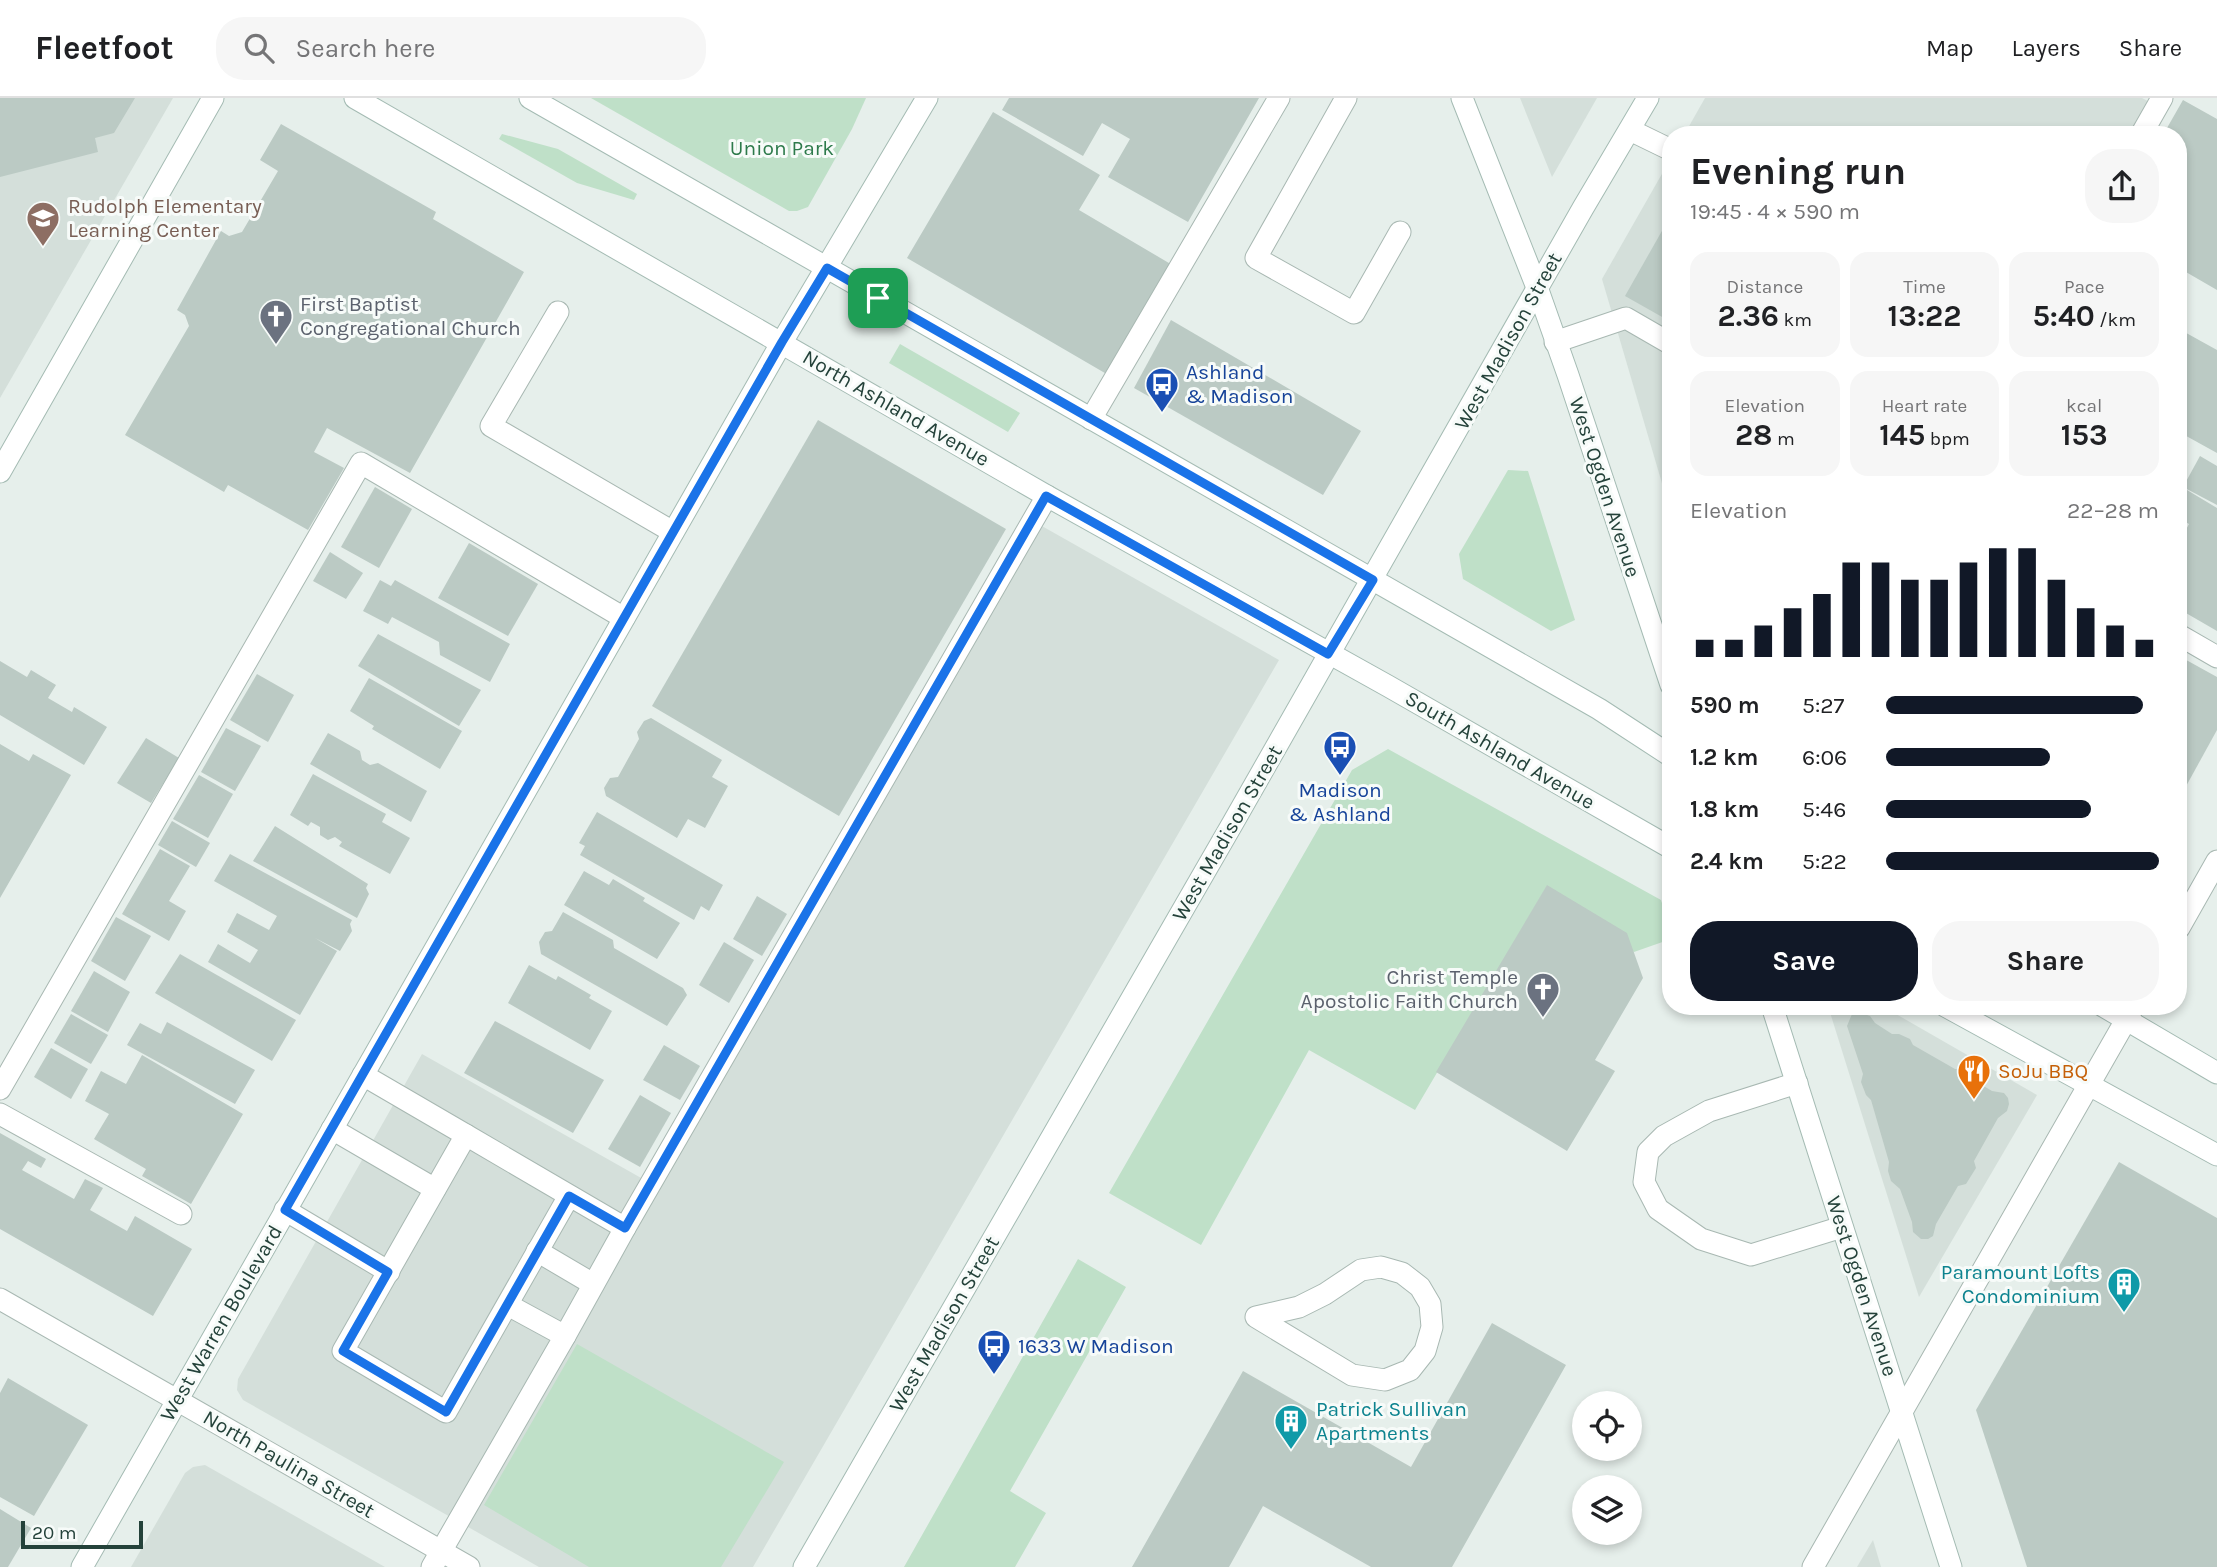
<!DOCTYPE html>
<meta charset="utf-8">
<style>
body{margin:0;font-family:Karla,sans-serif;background:#f6f6f6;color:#202124;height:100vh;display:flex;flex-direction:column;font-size:26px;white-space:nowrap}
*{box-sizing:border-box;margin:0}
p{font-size:23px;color:#757577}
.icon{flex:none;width:38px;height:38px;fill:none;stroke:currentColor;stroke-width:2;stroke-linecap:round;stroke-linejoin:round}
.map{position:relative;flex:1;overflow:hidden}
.details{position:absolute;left:1662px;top:28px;width:525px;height:889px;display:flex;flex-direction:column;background:#fff;border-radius:28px;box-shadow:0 4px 10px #0003}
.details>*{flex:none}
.controls{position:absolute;left:1572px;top:1293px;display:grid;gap:14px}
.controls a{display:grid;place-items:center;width:70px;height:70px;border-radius:50%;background:#fff;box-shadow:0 4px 10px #0003;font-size:35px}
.scale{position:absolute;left:21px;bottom:18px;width:122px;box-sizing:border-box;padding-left:7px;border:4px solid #24423a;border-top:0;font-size:19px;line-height:24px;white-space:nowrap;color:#24423a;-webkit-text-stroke:5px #f7fbf9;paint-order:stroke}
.pin{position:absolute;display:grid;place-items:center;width:60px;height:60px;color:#fff;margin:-30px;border-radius:14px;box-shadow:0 4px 10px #0006}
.round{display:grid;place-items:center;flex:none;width:74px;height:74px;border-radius:28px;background:#f6f6f6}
.head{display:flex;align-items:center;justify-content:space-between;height:119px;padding:0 28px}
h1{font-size:38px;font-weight:700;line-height:52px}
.stats{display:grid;grid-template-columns:repeat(3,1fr);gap:10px;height:119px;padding:7px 28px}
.stats div{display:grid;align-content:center;border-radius:18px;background:#f6f6f6;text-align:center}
.stats b{font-size:30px;font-weight:700}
.stats small{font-size:19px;font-weight:400}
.stats p{font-size:19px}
.chart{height:196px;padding:14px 28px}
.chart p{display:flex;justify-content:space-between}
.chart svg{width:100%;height:126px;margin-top:7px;stroke:#111827;stroke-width:6}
.cta{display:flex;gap:14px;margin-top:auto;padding:14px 28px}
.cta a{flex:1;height:80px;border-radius:28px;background:#111827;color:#fff;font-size:28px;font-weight:700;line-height:80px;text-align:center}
.cta a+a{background:#f6f6f6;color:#202124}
ul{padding:0 28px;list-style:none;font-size:23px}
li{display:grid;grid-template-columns:112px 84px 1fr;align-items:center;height:52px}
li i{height:18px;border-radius:9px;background:#111827}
header{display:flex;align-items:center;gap:42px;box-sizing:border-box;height:98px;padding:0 35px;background:#fff;border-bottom:2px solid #e0e0e0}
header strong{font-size:33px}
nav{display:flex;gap:38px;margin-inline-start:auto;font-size:24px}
.search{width:490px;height:63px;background:#f6f6f6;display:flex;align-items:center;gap:18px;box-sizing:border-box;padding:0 24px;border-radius:28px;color:#757577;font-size:26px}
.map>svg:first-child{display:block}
.built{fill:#d4dfda}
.green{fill:#bfe0c8}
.building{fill:#bbcac4}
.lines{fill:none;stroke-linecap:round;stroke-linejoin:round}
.lane-casing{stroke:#a8b8b2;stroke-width:23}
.street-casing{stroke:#a8b8b2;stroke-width:23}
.secondary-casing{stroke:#a4bbb3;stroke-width:23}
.lane{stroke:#fff;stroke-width:21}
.street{stroke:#fff;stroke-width:21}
.secondary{stroke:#fff;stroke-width:21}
.route-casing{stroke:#fff;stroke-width:14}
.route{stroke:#1a73e8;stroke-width:9}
.labels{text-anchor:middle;stroke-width:6;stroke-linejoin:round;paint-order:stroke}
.park-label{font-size:21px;fill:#2d7a4b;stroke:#f7fbf9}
.education-label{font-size:21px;fill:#785e54;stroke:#f7fbf9;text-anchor:start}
.worship-label{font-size:21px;fill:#5b616d;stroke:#f7fbf9;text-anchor:start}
.street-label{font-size:21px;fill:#24423a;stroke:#f7fbf9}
.transit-label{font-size:21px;fill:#164399;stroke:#f7fbf9;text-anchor:start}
.food-label{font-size:21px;fill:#c56008;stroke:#f7fbf9;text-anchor:start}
.culture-label{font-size:21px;fill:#0d838f;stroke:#f7fbf9;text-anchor:end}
</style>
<header>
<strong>Fleetfoot</strong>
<div class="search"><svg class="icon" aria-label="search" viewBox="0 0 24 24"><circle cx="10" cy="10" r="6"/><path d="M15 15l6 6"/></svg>Search here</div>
<nav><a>Map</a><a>Layers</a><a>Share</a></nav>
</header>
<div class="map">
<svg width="2217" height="1469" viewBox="0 0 2217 1469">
<rect width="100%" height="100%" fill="#e6efeb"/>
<g class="built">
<polygon points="0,0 173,0 0,300"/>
<polygon points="1520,0 1597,0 1552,79"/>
<polygon points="1705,0 2142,0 2157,8 2141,37 1684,37"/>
<polygon points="1671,60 1671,416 1602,181"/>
<polygon points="1033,423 1279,562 753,1469 539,1469 243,1302 237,1292 238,1281 422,956 650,1085"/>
<polygon points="1828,908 1882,908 2037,997 1919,1199"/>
<polygon points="205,1367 385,1469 131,1469 185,1375 193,1369"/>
<polygon points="1873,1442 1881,1469 1857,1469"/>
</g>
<g class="green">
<polygon points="591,0 866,0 852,31 808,109 797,113 789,113"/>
<polygon points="502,36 558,51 637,96 634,102 577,85 499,41"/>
<polygon points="900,246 1020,315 1008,334 889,265"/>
<polygon points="1508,372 1528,373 1575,522 1551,533 1463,481 1459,456"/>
<polygon points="1388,651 1661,802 1671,833 1671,841 1634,854 1547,788 1415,1012 1309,952 1201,1147 1109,1095 1352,672"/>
<polygon points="1078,1161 1126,1189 1010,1393 1046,1415 1015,1469 904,1469"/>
<polygon points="577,1246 784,1364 721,1469 589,1469 484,1407"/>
</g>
<g class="building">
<polygon points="0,0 135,0 114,35 95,40 98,54 0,79"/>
<polygon points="1009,0 1259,0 1188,124 1108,79 1130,41 1102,25 1083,58 1002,12"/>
<polygon points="2183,2 2217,21 2217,192 2179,170 2179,37 2163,37"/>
<polygon points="993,14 1100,77 1079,112 1174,168 1110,278 907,160"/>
<polygon points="281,26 436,114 433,121 524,174 410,375 327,330 314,354 344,370 308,432 228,387 224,394 125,337 189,228 185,217 177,212 221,133 229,138 242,134 278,73 260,62"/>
<polygon points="1671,117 1671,224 1625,198"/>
<polygon points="1171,222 1361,333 1323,397 1134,290"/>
<polygon points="2179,231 2217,252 2217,355 2179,334"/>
<polygon points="818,322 1006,431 839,718 652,608"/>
<polygon points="2200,358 2217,368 2217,407 2183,389"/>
<polygon points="375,389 412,411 379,470 341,449"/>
<polygon points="2187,392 2217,410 2217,533 2179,511 2179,445 2189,426 2179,420 2179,405"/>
<polygon points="469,445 538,486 508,538 438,500"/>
<polygon points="330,454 363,475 346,501 313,483"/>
<polygon points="380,482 391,488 395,482 510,546 490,584 440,557 439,544 392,519 388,526 363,513"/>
<polygon points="378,536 481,592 459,628 358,568"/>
<polygon points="2179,558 2217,579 2217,632 2179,701"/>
<polygon points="0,563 27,579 31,572 56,587 48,600 72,614 74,609 107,629 84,667 0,617"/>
<polygon points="257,576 294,597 268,644 230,622"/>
<polygon points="369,580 462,633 440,671 372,631 374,628 350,613"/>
<polygon points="651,620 722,662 712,679 728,688 705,730 688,721 677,740 606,698 604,690 610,680 618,679 639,641 637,634 644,623"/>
<polygon points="226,630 261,648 235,693 201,674"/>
<polygon points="328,635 360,653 362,662 370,667 378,665 427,693 411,724 310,666"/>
<polygon points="146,640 179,660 151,705 117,685"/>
<polygon points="0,646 29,663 33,656 71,677 0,800"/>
<polygon points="313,676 386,716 382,724 410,740 390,776 339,748 342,744 335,739 328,742 320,737 320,729 311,724 308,728 290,717"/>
<polygon points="199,677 233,696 208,740 173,721"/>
<polygon points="597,714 723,787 709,813 701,808 694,822 580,757 585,748 579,745"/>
<polygon points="172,723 210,745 196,769 158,747"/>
<polygon points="275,728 368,786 366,790 369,796 357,820 253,763"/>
<polygon points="160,751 190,768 169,803 186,813 169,843 122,816"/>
<polygon points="230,756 352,822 350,826 352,833 340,853 315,840 337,853 300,917 208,864 218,846 250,865 258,852 227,834 237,815 269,832 277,818 214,783"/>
<polygon points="584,773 609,787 613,781 645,800 643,803 680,825 657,861 564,807"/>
<polygon points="1547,787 1627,835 1643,880 1595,962 1615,973 1567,1053 1436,974"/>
<polygon points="757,798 787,816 762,858 733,841"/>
<polygon points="563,814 613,842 614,850 683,890 687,897 667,928 541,856 539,844 545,834 552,833"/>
<polygon points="116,819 151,838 125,883 91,863"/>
<polygon points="724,844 754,862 729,905 699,887"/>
<polygon points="180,856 296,922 272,963 155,895"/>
<polygon points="529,867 556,882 558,878 591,897 589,900 612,913 590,952 508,905"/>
<polygon points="94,873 130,894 108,934 71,913"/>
<polygon points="1858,914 1870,918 1875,925 1892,936 1899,936 1910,941 1913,947 1955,971 1963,971 1973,977 1975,983 1992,993 2004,995 2008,1000 2009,1006 2007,1013 1998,1020 1974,1063 1976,1070 1966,1086 1958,1088 1936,1126 1933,1138 1928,1141 1921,1141 1913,1134 1912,1124 1900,1091 1891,1083 1888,1073 1889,1064 1871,1002 1866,997 1861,984 1863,976 1847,928 1852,916"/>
<polygon points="71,916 108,937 91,966 54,945"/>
<polygon points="495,923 604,982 573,1035 464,975"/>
<polygon points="167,924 255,972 235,1006 127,947 140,925 161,936"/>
<polygon points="664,947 700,968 680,1002 643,982"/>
<polygon points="51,950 88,971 71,1001 34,979"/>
<polygon points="142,957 243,1016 191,1106 142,1078 146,1071 94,1041 109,1016 85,1003 101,973 126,986"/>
<polygon points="640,997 671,1015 640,1069 608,1051"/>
<polygon points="0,1035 46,1061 41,1070 28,1063 22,1072 74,1101 85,1081 103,1090 90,1112 127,1133 135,1118 192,1151 153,1218 0,1131"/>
<polygon points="2119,1064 2217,1120 2217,1469 2027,1469 1976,1312"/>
<polygon points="1492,1225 1566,1267 1452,1469 1371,1469 1263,1408 1229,1469 1132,1469 1243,1273 1411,1369"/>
<polygon points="8,1280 88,1327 34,1418 0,1399 0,1295"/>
<polygon points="0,1411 31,1430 8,1469 0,1469"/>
</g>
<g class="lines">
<defs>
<g id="lane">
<polyline points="1346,0 1256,160 1354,215 1400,134"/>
<polyline points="1630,32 1671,52"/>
<polyline points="2141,37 2162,0"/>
<polyline points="558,214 491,328 673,434"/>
<polyline points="1555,244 1626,220 1671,246"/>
<polyline points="1091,321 1279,0"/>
<polyline points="2179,537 2217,559"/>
<polyline points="363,977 466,1037"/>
<polyline points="1797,985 1709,1013 1664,1038 1648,1054 1644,1084 1658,1111 1701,1141 1751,1157 1842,1129"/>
<polyline points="0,991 361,365 624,520"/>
<polyline points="0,1016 181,1116"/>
<polyline points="332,1031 435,1091"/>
<polyline points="569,1098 446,1314 343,1253 466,1037 625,1130"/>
<polyline points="285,1112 389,1174"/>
<polyline points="537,1153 593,1186"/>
<polygon points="1381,1169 1402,1175 1420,1189 1430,1206 1432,1229 1425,1253 1410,1272 1385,1282 1352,1277 1256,1219 1299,1209 1325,1196 1361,1172"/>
<polyline points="508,1207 565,1238"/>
<polyline points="432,1469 565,1238 625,1130 1047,398"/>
</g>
<g id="street">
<polyline points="2179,830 2217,763"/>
<polyline points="0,1201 469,1469"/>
<polyline points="1813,1469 2134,908"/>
</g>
<g id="secondary">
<polyline points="355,0 1047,398 1388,588 1671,750"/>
<polyline points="530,0 1599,611 1671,658"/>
<polyline points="1462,0 1538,192 1568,277 1671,587"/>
<polyline points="0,374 213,0"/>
<path d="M 1772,908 C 1833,1095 1892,1282 1951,1469"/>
<polyline points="1945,908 2217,1057"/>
<polyline points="2103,908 2217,975"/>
<polyline points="82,1469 782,244 927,0"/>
<polyline points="804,1469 1234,723 1583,110 1648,0"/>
</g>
</defs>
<use href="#lane" class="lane-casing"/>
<use href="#street" class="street-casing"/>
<use href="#secondary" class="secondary-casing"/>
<use href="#lane" class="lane"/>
<use href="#street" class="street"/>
<use href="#secondary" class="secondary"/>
</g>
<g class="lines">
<defs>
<polygon id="route" points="827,170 1373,482 1328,556 1046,398 625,1130 569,1098 446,1314 343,1253 388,1174 285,1112 782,244"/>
</defs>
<use href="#route" class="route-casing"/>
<use href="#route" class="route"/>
</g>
<defs>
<symbol id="school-pin" viewBox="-11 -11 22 30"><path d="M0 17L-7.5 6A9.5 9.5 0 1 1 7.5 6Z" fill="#8d6e63" stroke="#f7fbf9"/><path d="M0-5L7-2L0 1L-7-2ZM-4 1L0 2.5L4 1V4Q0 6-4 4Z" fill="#fff"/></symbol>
<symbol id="church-pin" viewBox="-11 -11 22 30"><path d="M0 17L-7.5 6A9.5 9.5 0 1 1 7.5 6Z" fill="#6b7280" stroke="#f7fbf9"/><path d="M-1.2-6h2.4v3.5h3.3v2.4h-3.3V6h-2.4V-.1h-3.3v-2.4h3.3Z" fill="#fff"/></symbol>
<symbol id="bus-pin" viewBox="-11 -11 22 30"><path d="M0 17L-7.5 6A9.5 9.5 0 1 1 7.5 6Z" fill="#1a4fb4" stroke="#f7fbf9"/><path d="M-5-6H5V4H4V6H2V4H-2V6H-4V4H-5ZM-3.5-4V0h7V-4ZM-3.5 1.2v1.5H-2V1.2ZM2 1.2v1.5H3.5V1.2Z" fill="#fff"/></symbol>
<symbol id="restaurant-pin" viewBox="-11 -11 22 30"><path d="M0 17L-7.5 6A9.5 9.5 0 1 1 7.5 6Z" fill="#e8710a" stroke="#f7fbf9"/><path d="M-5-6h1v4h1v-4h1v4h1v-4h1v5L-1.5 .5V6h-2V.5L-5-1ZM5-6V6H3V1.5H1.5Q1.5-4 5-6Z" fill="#fff"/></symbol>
<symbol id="building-pin" viewBox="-11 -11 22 30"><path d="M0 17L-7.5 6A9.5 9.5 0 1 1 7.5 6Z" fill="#0f9aa8" stroke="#f7fbf9"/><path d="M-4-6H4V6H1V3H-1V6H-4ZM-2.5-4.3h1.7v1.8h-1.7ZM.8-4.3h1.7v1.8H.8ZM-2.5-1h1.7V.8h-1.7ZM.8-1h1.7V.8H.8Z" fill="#fff"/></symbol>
</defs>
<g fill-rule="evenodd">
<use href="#school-pin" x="24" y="101" width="38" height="52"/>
<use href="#church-pin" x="257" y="199" width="38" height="52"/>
<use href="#bus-pin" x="1143" y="267" width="38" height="52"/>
<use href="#bus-pin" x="1321" y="630" width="38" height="52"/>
<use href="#church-pin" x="1524" y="872" width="38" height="52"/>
<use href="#restaurant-pin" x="1955" y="954" width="38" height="52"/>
<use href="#building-pin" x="2105" y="1167" width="38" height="52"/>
<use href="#bus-pin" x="975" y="1229" width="38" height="52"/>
<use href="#building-pin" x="1272" y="1304" width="38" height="52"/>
</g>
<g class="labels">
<g class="park-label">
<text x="782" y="57">Union Park</text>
</g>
<g class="education-label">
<text x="68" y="115">Rudolph Elementary<tspan x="68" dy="24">Learning Center</tspan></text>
</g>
<g class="worship-label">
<text x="300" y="213">First Baptist<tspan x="300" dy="24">Congregational Church</tspan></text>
<text x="1518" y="886" text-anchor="end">Christ Temple<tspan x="1518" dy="24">Apostolic Faith Church</tspan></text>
</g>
<g class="street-label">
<text transform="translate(1508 243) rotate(-61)" y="7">West Madison Street</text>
<text transform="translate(896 310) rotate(30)" y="7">North Ashland Avenue</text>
<text transform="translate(1605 389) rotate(72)" y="7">West Ogden Avenue</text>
<text transform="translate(1500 652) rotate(30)" y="7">South Ashland Avenue</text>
<text transform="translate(1227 735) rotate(-60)" y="7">West Madison Street</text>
<text transform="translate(1862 1188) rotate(72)" y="7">West Ogden Avenue</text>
<text transform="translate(221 1225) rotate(-60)" y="7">West Warren Boulevard</text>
<text transform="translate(944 1226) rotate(-60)" y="7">West Madison Street</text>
<text transform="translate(289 1366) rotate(30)" y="7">North Paulina Street</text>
</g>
<g class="transit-label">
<text x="1186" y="281">Ashland<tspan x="1186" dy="24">&amp; Madison</tspan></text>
<text x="1340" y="699" text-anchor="middle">Madison<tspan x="1340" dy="24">&amp; Ashland</tspan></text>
<text x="1018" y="1255">1633 W Madison</text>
</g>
<g class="food-label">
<text x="1998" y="980">SoJu BBQ</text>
</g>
<g class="culture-label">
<text x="2100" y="1181">Paramount Lofts<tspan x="2100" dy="24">Condominium</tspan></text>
<text x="1316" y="1318" text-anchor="start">Patrick Sullivan<tspan x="1316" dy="24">Apartments</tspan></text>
</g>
</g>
</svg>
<div class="controls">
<a><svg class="icon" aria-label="locate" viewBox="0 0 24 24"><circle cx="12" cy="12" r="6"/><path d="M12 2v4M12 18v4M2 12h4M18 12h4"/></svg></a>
<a><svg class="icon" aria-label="layers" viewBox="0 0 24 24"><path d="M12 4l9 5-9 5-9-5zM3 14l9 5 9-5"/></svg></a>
</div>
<div class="scale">20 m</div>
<div class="pin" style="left:878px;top:200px;background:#1e9e55"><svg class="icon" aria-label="arrive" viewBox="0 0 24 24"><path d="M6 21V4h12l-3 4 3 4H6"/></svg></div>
<section class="details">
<div class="head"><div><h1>Evening run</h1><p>19:45 · 4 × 590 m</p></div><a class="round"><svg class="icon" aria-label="share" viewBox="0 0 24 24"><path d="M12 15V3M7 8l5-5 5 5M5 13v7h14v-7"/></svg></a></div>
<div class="stats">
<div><p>Distance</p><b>2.36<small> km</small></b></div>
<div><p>Time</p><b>13:22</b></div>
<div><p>Pace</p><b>5:40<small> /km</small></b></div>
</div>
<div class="stats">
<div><p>Elevation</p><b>28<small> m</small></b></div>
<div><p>Heart rate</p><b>145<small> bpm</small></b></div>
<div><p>kcal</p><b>153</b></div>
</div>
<div class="chart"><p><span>Elevation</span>22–28 m</p>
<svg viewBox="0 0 160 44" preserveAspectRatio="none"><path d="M5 44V38M15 44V38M25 44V33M35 44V27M45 44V22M55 44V11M65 44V11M75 44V17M85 44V17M95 44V11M105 44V6M115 44V6M125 44V17M135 44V27M145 44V33M155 44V38"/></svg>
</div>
<ul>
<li><b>590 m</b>5:27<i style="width:94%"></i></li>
<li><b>1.2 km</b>6:06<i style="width:60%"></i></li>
<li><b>1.8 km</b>5:46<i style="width:75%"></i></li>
<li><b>2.4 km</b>5:22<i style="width:100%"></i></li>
</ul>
<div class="cta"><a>Save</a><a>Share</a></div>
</section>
</div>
